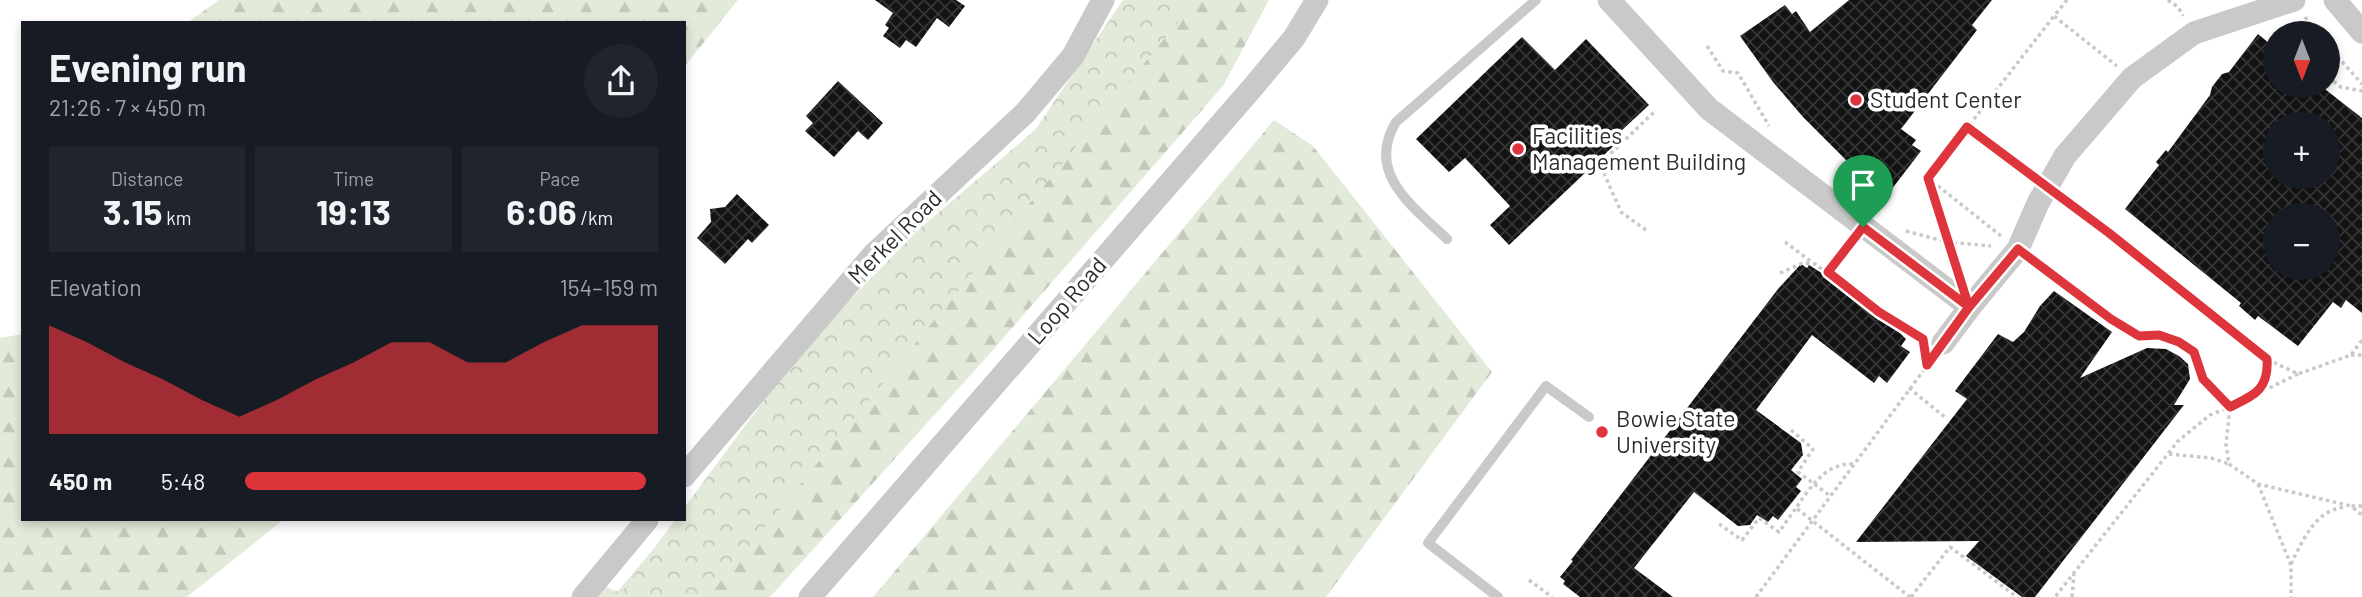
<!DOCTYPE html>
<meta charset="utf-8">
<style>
body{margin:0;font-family:Barlow,sans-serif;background:#20242c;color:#f1f3f6;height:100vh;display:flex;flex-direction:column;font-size:26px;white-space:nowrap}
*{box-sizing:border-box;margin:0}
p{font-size:23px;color:#9ea1a6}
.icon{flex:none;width:38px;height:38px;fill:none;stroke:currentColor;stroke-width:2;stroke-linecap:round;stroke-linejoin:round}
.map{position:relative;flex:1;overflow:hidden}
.sheet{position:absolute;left:21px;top:21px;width:665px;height:500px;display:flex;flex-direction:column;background:#171b24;border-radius:0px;box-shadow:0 4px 10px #0003}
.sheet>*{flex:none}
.needle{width:46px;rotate:180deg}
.controls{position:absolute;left:2263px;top:21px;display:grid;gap:14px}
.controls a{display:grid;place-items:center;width:77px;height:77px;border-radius:50%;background:#171b24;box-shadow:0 4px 10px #0003;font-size:35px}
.pin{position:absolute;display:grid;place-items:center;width:60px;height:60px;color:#fff;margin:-72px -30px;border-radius:50% 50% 50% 0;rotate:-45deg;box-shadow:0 0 7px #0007}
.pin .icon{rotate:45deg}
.round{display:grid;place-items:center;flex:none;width:74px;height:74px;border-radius:37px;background:#20242c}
.headline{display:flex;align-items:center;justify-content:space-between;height:119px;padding:0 28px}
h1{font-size:38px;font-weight:700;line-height:52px}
.stats{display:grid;grid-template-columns:repeat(3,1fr);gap:10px;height:119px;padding:7px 28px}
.stats div{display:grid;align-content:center;border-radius:0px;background:#20242c;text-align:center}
.stats b{font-size:35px;font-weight:700}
.stats small{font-size:19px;font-weight:400}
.stats p{font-size:19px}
.chart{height:196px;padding:14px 28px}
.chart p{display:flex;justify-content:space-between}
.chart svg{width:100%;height:126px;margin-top:7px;fill:#de343c;opacity:.7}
ul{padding:0 28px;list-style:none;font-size:23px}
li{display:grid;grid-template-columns:112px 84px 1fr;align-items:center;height:52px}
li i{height:18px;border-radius:9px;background:#de343c}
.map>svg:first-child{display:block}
.forest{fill:url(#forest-firs)}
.park{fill:url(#park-crowns)}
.building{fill:url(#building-cross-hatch);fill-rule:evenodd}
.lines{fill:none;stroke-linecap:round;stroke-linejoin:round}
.path{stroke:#c9c9c9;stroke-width:3.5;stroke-dasharray:3.5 3.5;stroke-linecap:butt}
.lane{stroke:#c9c9c9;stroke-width:10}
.street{stroke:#c9c9c9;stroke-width:23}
.route-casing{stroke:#fff;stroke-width:14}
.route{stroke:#de343c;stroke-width:9}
.poi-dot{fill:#de343c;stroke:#fff;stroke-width:2.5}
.labels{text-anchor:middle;stroke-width:7;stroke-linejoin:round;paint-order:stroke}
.poi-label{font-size:23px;fill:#2c2c2c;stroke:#fff;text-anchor:start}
.street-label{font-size:23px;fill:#2c2c2c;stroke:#fff}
</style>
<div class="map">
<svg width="2362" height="597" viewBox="0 0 2362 597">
<defs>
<pattern id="forest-firs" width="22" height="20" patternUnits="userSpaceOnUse" patternTransform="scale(1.75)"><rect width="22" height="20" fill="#e2eada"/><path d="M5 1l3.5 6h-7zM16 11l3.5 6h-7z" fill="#c2c9bb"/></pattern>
<pattern id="park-crowns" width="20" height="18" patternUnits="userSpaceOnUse" patternTransform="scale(1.75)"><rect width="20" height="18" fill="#e2eada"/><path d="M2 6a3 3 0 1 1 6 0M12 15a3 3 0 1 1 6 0" fill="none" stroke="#c2c9bb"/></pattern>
<pattern id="building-cross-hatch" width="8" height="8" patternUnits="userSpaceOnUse" patternTransform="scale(1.75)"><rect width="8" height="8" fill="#131313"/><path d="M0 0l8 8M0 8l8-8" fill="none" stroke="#363636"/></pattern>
</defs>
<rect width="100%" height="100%" fill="#fff"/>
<g class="forest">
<polygon points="219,0 738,0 684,67 684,23 187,23"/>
<polygon points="1129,0 1269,0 1223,86 985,359 770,597 613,597 678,520 684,520 1038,137"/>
<polygon points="1274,120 1313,146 1492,372 1326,597 873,597"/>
<polygon points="23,334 23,520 283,520 187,597 0,597 0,338"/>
</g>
<polygon class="park" points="1123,0 1196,0 708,597 598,597 606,587 621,593 675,520 684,520 684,508 802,349 918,230 1035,130"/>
<g class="building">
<polygon points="875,0 956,0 965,6 949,27 937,18 916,47 906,40 900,48 883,36 889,28 885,25 893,13"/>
<polygon points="1849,0 1992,0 1972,25 1977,30 1901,129 1916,140 1912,145 1921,151 1888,194 1851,165 1803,117 1773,82 1740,36 1785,5 1792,14 1796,11 1810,32"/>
<path d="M 2258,34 L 2275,48 L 2275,86 L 2321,86 L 2362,118 L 2362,313 L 2346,300 L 2341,308 L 2333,302 L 2298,346 L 2258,316 L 2255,320 L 2239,306 L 2241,303 L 2125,209 L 2159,165 L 2156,162 L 2166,150 L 2168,152 L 2210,95 L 2212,87 L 2222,74 L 2229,72 ZM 2275,124 L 2328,124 L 2328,177 L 2275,177 ZM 2275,215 L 2328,215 L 2328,268 L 2275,268 Z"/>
<polygon points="1522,37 1555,70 1586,39 1649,105 1620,132 1624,136 1509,245 1490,225 1510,206 1465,158 1449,172 1416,139"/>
<polygon points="838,81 883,123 868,140 858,131 834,157 805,131 813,123 806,116"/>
<polygon points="737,194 769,225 752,243 748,239 725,264 697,238 711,222 710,209 725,207"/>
<polygon points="1801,264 1807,268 1809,265 1820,272 1899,332 1906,339 1901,346 1910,352 1887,383 1879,376 1874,383 1812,335 1756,410 1801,443 1803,455 1791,470 1802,479 1796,487 1801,491 1778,520 1773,516 1768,522 1757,515 1750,525 1738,526 1694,492 1634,568 1673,597 1580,597 1563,584 1565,581 1560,577 1573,561 1571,560 1778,289"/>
<polygon points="2054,291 2112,332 2080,378 2147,348 2166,349 2179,356 2188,364 2190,379 2174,405 2184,405 2035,597 2022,597 1966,556 1979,541 1856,542 1967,399 1955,391 1998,334 2013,342 2024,332 2040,306"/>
</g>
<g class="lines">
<g class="path">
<polyline points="2067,0 2054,16 2117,66"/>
<polyline points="2168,0 2178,7 2183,16"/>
<polyline points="2305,17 2317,33"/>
<polyline points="1707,46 1723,71 1738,73 1769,126"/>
<polyline points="2328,46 2362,84"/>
<polyline points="2328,77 2341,87 2362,91"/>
<polyline points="1967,127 2030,173"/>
<polyline points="1928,179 1957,268"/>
<polyline points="2064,199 2267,359 2298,374 2351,355 2362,340"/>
<polyline points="1646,230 1621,212 1600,164 1654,112"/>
<polyline points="1906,231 1947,242 1991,246"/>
<polyline points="2001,236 1928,178 2054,16"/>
<polyline points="1785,242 1813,263"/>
<polyline points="2035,262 2111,319 2139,336 2159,335 2179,342 2194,352 2203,378 2230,407 2210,415 2178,441 2055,597"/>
<polyline points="1828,272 1850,244"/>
<polyline points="1780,273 1803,263 1815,264 1879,312 1923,339"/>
<polyline points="2351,355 2362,355"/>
<polyline points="2298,374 2230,407 2226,444 2229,464 2258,484 2351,506"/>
<polyline points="1909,388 1946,418"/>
<polyline points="2257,393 2267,375 2267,359"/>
<polyline points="1791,430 1813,449 1798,472 1829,495"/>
<polyline points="2169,454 2211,458 2229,464"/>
<path d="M 1853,464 C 1825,463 1810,488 1796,508 L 1910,597"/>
<polyline points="2258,484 2291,565 2291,597"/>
<polyline points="2362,506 2351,506 2362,515"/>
<polyline points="1719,524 1742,540 1759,518 1779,532 1796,508"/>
<path d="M 2291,564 C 2303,540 2315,510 2345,507"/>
<polyline points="1529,580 1552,597"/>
<polyline points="1756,597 1932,359"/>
<polyline points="1911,597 1950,547 2017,597"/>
<polyline points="2072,597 2074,574"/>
</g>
<g class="lane">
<path d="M 1447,239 C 1413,207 1365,173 1396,122 L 1536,0"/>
<polyline points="1498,597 1428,543 1546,386 1589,417"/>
</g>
<g class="street">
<polyline points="1609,0 1709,109 1970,307"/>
<polyline points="2335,0 2362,32"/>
<polyline points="1943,343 1970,307 2018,249 2038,203 2065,156 2132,78 2194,33 2294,0"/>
<polyline points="684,476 873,255 1026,112 1073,56 1103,0"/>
<polyline points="583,597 647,520"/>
<polyline points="810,597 1253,87 1294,38 1317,0"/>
</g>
</g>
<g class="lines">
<defs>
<path id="route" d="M 1863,227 L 1828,272 L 1879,312 L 1923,339 L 1927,365 L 1969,307 L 2018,249 L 2111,319 L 2139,336 L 2159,335 L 2179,342 L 2194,352 L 2203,379 L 2230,407 C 2254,395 2269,390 2267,359 L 2109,233 L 1967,127 L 1928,178 L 1969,307 L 1863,227"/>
</defs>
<use href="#route" class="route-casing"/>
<use href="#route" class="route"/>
</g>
<g class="poi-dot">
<circle cx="1856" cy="100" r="7"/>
<circle cx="1518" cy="149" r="7"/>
<circle cx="1602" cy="432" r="7"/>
</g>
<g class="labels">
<g class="poi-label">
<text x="1870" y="108">Student Center</text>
<text x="1532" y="144">Facilities<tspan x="1532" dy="26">Management Building</tspan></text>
<text x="1616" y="427">Bowie State<tspan x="1616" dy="26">University</tspan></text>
</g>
<g class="street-label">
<text transform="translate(895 237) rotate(-45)" y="8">Merkel Road</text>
<text transform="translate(1067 301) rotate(-49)" y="8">Loop Road</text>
</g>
</g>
</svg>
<div class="controls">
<a><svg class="needle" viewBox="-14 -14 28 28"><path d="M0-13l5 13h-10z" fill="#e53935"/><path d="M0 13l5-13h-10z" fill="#9ea1a6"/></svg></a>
<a>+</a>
<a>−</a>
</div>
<div class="pin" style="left:1863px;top:227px;background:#1e9e55"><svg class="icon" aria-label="arrive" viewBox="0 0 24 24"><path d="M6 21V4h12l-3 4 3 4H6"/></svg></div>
<section class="sheet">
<div class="headline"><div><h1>Evening run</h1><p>21:26 · 7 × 450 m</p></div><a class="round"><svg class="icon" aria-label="share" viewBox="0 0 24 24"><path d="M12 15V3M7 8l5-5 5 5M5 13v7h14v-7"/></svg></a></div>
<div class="stats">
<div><p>Distance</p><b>3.15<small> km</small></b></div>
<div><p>Time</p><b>19:13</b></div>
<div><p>Pace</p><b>6:06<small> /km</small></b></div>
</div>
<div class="chart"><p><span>Elevation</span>154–159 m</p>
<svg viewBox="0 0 160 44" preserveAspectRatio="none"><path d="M0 44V6L10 12L20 19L30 25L40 32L50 38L60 32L70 25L80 19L90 12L100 12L110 19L120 19L130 12L140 6L150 6L160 6V44z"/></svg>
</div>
<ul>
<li><b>450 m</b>5:48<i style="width:97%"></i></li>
</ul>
</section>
</div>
